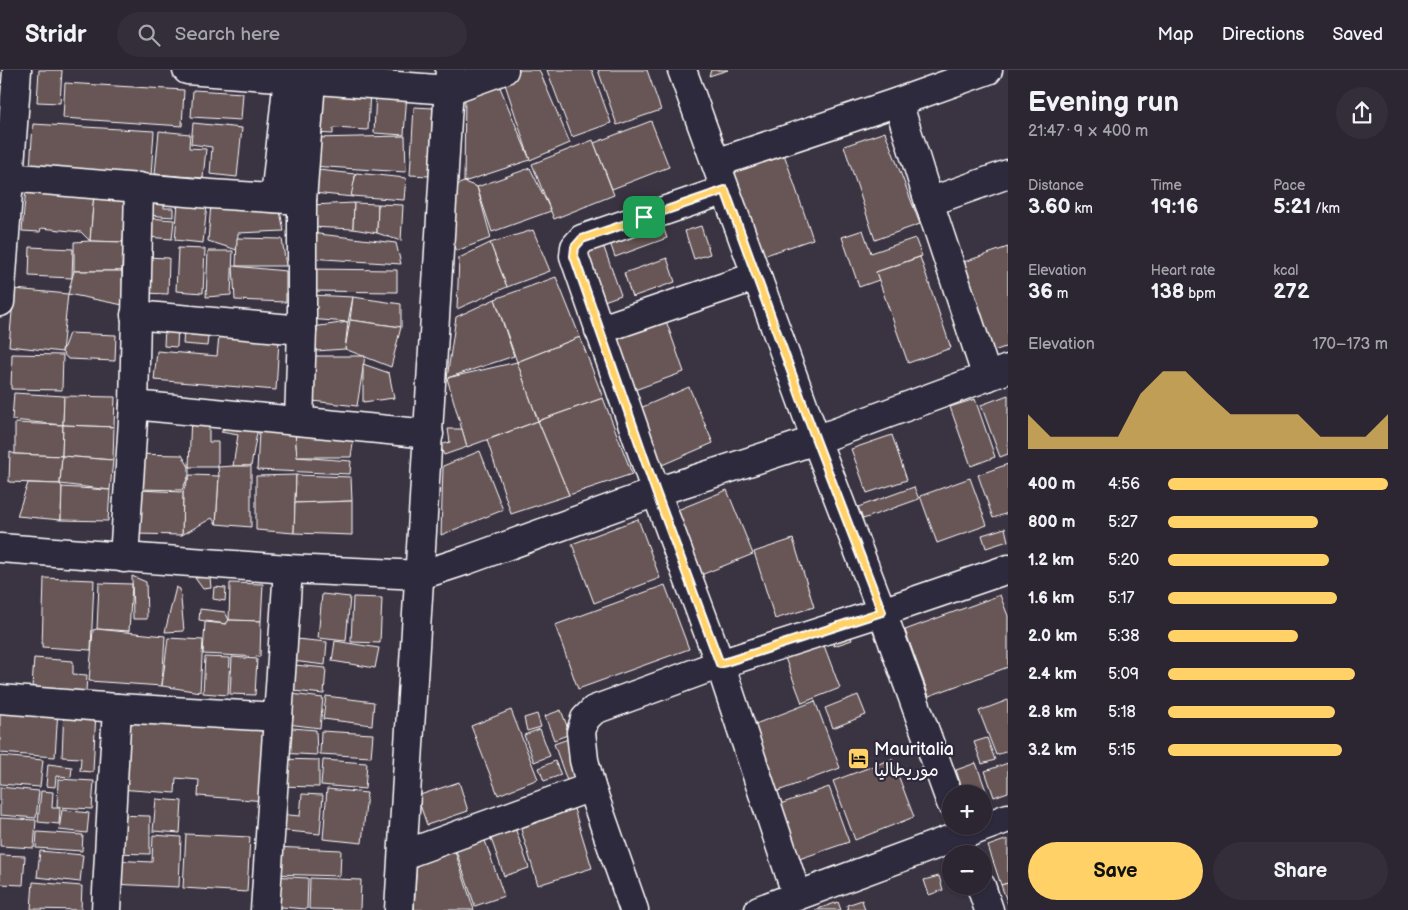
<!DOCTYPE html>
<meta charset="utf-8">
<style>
body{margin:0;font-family:"Balsamiq Sans","Playpen Sans Arabic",sans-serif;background:#342e3a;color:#f1f3f6;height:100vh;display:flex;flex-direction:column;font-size:19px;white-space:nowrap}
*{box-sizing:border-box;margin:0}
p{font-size:16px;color:#a6a5ac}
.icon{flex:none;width:28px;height:28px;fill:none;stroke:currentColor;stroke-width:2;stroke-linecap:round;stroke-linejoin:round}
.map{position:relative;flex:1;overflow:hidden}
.details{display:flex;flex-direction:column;background:#2c2632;width:400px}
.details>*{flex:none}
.controls{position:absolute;left:942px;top:715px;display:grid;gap:10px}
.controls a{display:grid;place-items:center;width:50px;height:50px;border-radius:50%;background:#2c2632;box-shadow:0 1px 4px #0004,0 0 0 1px #48434d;font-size:25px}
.pin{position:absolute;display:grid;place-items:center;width:42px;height:42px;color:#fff;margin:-21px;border-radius:10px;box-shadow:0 2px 8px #0006}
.round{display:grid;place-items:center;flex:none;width:52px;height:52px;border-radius:26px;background:#342e3a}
.head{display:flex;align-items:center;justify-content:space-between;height:85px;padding:0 20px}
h1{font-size:28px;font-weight:700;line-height:38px}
.metrics{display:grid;grid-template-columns:repeat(3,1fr);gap:8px;height:85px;padding:5px 20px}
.metrics div{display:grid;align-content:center}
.metrics b{font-size:21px;font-weight:700}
.metrics small{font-size:14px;font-weight:400}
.metrics p{font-size:14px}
.chart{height:140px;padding:10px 20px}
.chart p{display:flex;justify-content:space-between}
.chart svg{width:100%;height:90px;margin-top:5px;fill:#ffd166;opacity:.7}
.cta{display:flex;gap:10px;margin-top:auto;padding:10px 20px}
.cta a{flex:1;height:58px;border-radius:30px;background:#ffd166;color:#111;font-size:20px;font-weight:700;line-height:58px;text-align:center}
.cta a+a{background:#342e3a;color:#f1f3f6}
ul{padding:0 20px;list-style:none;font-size:16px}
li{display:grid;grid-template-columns:80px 60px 1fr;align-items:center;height:38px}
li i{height:12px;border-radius:6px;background:#ffd166}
header{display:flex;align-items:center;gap:30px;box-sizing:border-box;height:70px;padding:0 25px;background:#2c2632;border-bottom:1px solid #48434d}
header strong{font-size:24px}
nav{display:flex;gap:28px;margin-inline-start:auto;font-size:18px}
.search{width:350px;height:45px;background:#342e3a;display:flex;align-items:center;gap:12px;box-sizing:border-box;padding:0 18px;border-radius:28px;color:#a6a5ac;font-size:19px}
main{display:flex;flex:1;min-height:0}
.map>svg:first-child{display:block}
.building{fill:#685656;stroke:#fff}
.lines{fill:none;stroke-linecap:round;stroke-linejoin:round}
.minor-casing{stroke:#fff;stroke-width:31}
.minor{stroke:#2f2a3d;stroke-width:28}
.route-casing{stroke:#fff;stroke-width:10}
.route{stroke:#ffd166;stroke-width:6}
.labels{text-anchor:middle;stroke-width:4.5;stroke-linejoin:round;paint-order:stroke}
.poi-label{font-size:18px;fill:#fff;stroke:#2f2a3d;text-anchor:start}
</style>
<header>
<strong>Stridr</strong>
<div class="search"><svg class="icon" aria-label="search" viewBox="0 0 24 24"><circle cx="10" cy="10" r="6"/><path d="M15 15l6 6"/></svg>Search here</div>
<nav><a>Map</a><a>Directions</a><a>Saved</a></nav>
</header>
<main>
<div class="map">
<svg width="1008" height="840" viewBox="0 0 1008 840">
<rect width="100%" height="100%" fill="#3a3342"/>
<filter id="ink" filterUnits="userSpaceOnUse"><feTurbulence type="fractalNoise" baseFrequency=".02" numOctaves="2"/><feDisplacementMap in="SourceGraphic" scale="10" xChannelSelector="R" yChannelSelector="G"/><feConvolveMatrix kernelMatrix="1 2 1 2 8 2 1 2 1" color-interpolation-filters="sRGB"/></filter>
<g filter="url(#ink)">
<g class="building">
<polygon points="39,0 62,0 60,33 37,32"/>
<polygon points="519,0 539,0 570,73 530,90 503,8"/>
<polygon points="547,0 592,0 611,53 572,67"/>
<polygon points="598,0 647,0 661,40 617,55"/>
<polygon points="711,0 728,0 709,6"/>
<polygon points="497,10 530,90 464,112 465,19"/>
<polygon points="65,13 184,20 182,56 63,48"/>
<polygon points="315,16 370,19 368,60 333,58 333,64 312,63"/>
<polygon points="193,20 243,23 241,50 191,47"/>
<polygon points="376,22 407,23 404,65 374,63"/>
<polygon points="414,37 433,38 429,106 410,105"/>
<polygon points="651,51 669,97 612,119 594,73"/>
<polygon points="193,53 242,58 237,107 210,104 212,77 191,74"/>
<polygon points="33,54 154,61 151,106 30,98"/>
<polygon points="159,61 190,64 189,78 206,79 203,108 155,104"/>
<polygon points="885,62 920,154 875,170 844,76"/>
<polygon points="405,66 406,102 311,96 313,68"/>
<polygon points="593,70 614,125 554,149 532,94"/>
<polygon points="783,81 813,169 760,187 730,100"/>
<polygon points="530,98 551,141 492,162 477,117"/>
<polygon points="309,99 355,104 353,127 313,123"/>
<polygon points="356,103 406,108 404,130 351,126"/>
<polygon points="464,112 477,117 491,168 456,181 453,174 454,116"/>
<polygon points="26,118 94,124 90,171 81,162 41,158 40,162 22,161"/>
<polygon points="94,124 125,127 123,172 90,171"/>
<polygon points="146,126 164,132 164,138 173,138 173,147 146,145"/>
<polygon points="178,132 207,135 203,173 175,170"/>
<polygon points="354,133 353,159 311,157 311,135"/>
<polygon points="354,133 378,134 377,163 353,159"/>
<polygon points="211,134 279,136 284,161 238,163 237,180 208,171"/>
<polygon points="378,134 403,135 401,171 377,163"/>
<polygon points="149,148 174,150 172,169 147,167"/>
<polygon points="661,151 667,168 615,187 609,170"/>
<polygon points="701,156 710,184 694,189 685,161"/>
<polygon points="533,160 550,201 507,217 490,173"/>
<polygon points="863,160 871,183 915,168 922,186 876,202 879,210 859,217 842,167"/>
<polygon points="310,163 396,173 401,194 309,188"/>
<polygon points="237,168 282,169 286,196 236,196"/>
<polygon points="90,171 123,172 122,201 74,201 74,172"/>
<polygon points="490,173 507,217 457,239 459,188"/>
<polygon points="603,175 621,225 604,231 586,182"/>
<polygon points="30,177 73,179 72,208 29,206"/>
<polygon points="1008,177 1008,276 985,284 955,195"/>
<polygon points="178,178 205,179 203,223 176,221"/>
<polygon points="208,181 233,181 231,225 206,227"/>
<polygon points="145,187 169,188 168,224 144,223"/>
<polygon points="920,187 951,278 908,293 876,202"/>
<polygon points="667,188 675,212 632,227 624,203"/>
<polygon points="233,196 286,201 286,232 235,230"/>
<polygon points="309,199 397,200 397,222 309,221"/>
<polygon points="74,201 122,201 123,235 68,224"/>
<polygon points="556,207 580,267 517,292 495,229"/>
<polygon points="14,219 68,224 62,282 9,276"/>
<polygon points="310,225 353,227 348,252 308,249"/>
<polygon points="353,227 401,234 401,257 350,250"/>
<polygon points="495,229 514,286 447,308 456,247"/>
<polygon points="664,245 684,302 629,322 608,265"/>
<polygon points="350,250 401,257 391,297 345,279"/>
<polygon points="348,252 345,279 301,282 306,258"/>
<polygon points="165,255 178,256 177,277 164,276"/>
<polygon points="209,258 207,276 183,274 184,260"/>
<polygon points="69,263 116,265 115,291 68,289 62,282"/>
<polygon points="219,266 279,270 276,320 154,310 157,281 217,286"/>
<polygon points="580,267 603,328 538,351 517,292"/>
<polygon points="12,284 63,285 62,320 11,319"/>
<polygon points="305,286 365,286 357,336 303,330"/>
<polygon points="517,292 538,351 467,377 447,308"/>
<polygon points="363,294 389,303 394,328 363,332"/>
<polygon points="689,317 713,373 662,395 638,339"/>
<polygon points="14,323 64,326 63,355 12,350"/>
<polygon points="1008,325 1008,384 1000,387 981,335"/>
<polygon points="64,326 115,327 114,357 63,355"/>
<polygon points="603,328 632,404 569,425 538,351"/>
<polygon points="975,329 995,387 971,396 950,337"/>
<polygon points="191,344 209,356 209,372 218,372 218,397 189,397"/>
<polygon points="538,351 569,425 511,444 487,370"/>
<polygon points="15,353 63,355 62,386 15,384"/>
<polygon points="230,353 238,361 244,355 258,357 251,396 233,396 238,365 221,362"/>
<polygon points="63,355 114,357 113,390 62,386"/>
<polygon points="448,359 462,359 467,377 444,385 440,375 450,372"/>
<polygon points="295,361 297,387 351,391 350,404 257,400 259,362"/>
<polygon points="295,361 355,361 351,387 297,387"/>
<polygon points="892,365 907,410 867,423 851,379"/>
<polygon points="480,381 503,440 441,465 443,396"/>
<polygon points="10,382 15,384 62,386 60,414 9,412"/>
<polygon points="132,384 182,385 189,397 189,405 182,420 139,419"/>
<polygon points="62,386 113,390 110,420 60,414"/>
<polygon points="1008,394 1008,443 993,448 978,405"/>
<polygon points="233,396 251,396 251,457 216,454 219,406 218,397"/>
<polygon points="190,405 219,406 216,454 212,448 182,465 183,422"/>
<polygon points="296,405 294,463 256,460 256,406"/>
<polygon points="296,405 351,407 352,431 295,433"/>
<polygon points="970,408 987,455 937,473 920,426"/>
<polygon points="28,413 60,414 62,417 61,450 17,446"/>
<polygon points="62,417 110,420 108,451 61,450"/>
<polygon points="914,417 919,429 863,449 858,437"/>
<polygon points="137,420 183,422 182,465 135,464"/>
<polygon points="727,420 753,484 696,507 670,443"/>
<polygon points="352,431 352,465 294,463 295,433"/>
<polygon points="638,449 660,508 594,533 572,474"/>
<polygon points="1005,458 1008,471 986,478 982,465"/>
<polygon points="793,469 814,537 775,549 754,482"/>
<polygon points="132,506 146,512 147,549 133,549"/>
<polygon points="210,507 211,518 203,519 195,508"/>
<polygon points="44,508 94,510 91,580 42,577"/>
<polygon points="99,513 132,514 129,561 97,559"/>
<polygon points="230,513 263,514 261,551 229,550"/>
<polygon points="665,515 689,579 578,619 555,555"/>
<polygon points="176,517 180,519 184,561 165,562"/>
<polygon points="214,517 226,518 225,531 213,529"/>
<polygon points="322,524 350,527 346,571 318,568"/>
<polygon points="1000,525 1008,546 1008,597 929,626 905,560"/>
<polygon points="353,527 382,528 380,573 351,572"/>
<polygon points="200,539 225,542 229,550 226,554 199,550"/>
<polygon points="229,550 261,551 260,587 203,584 205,552 226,554"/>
<polygon points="848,556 852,570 834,576 829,562"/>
<polygon points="97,559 165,566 162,616 89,611 93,560"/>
<polygon points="820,565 840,618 802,633 782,580"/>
<polygon points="168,568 203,570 200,622 162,616"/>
<polygon points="286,568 327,572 325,595 284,590"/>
<polygon points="335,571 379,578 375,598 332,591"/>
<polygon points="205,587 230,588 228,625 203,623"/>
<polygon points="232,587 257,589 255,625 230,624"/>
<polygon points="34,588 73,591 73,604 87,605 86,621 32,617"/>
<polygon points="284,594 326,598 324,624 282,620"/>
<polygon points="283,623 323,628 320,658 279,653"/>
<polygon points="858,625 866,645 833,658 825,638"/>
<polygon points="326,626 374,632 372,655 323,649"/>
<polygon points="1008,630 1008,681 996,685 979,641"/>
<polygon points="815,631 840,698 770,724 745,658"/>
<polygon points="0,635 58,639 55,687 0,683"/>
<polygon points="64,638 96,640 93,702 80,701 81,688 62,687"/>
<polygon points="511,640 538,709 498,725 471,656"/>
<polygon points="561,640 570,664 554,670 545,646"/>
<polygon points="123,643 271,651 266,731 198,726 199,710 176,708 175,723 118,719"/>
<polygon points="537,644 541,657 527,661 524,648"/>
<polygon points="281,657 316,660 317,685 279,683"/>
<polygon points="540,659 550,686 534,692 524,665"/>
<polygon points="321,661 373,664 371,687 320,684"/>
<polygon points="571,668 584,705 567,711 554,674"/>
<polygon points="987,668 995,690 982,694 974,672"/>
<polygon points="0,686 43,690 40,717 0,714"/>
<polygon points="279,689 319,690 319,717 278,716"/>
<polygon points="892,689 914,747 855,770 833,711"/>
<polygon points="323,690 367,693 365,719 321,715"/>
<polygon points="555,691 561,705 544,711 539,698"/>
<polygon points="976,693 988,726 984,728 984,724 964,724 956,700"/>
<polygon points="1008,693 1008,722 994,727 985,701"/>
<polygon points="48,694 72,697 71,707 56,706 55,717 46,716"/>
<polygon points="58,709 94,711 92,739 57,737"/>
<polygon points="459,712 468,741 427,755 417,726"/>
<polygon points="0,717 39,721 36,748 0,745"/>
<polygon points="829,717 849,772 799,789 780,734"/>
<polygon points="327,719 367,723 362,773 323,769"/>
<polygon points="41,721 53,722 52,738 60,738 59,754 38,752"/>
<polygon points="302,724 323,725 320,764 276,760 277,744 300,746"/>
<polygon points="156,729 182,731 180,763 153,761"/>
<polygon points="574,739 592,798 538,815 520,756"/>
<polygon points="62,740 89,743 87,763 59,760"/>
<polygon points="113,745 150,746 150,784 112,783"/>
<polygon points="0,748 36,750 34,778 0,776"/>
<polygon points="512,749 529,798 504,806 487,757"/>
<polygon points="481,759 504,826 475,836 452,769"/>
<polygon points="37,762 83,765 82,781 36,778"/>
<polygon points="186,764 250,767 247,822 183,818"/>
<polygon points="153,765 181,767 179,817 111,814 112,790 152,792"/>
<polygon points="451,769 474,840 414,840 417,782"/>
<polygon points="1008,769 1008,813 1001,815 988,776"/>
<polygon points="273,777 341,780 340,806 272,804"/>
<polygon points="40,781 83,785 80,812 37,807"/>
<polygon points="0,785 25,786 23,815 0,814"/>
<polygon points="271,806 308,808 307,839 268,836"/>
<polygon points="939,806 943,820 929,825 924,810"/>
<polygon points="310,808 361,810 360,840 309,839"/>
<polygon points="33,812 82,816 81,840 31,839"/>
<polygon points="1008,813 1008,834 1001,815"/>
<polygon points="862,830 865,840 848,840 847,835"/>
<polygon points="838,832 841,840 815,840"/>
</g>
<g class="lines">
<defs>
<g id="minor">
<polyline points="187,0 449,20 504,0"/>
<polyline points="682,0 816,370 882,542 951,733"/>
<polyline points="898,32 929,132 987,307"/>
<polyline points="716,93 898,32 988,0"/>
<polyline points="8,107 211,124 302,130"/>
<polyline points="725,120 582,169 575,177 574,186 656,422 720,594 797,826"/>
<polyline points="275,128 288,8"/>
<polyline points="929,132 1008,104"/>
<polyline points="0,232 17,0"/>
<polyline points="135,245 302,260"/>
<polyline points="599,260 757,206"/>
<polyline points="134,335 429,364"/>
<polyline points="299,351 302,260 302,130 311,11"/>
<polyline points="0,478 288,499 421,505 467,490 656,422 816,370 1008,299"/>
<polyline points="124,488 134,335 139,117"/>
<polyline points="0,629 117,638 278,647"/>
<polyline points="403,785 591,717"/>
<polyline points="981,816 989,840"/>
<polyline points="106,840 117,638"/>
<polyline points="265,840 288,499"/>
<polyline points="399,840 450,0"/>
<polyline points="634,840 591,717 584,690 581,662 585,649 594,640 720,594 882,542 1008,499"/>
<polyline points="759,840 1008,748"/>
</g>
</defs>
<use href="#minor" class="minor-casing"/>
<use href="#minor" class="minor"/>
</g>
</g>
<g class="lines" filter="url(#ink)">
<defs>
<polygon id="route" points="725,120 816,370 882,542 720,594 656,422 574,186 575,177 582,169"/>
</defs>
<use href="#route" class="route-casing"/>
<use href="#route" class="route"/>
</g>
<defs>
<symbol id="hotel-square" viewBox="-11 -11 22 22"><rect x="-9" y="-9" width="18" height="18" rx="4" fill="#ffd166" stroke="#2f2a3d"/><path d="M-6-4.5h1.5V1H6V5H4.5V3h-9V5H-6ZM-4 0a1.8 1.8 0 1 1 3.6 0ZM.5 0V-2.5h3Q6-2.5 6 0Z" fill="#111"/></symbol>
</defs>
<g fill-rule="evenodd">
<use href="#hotel-square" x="846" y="676" width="25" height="25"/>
</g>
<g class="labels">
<g class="poi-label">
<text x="874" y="685">Mauritalia<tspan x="874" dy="21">موريطاليا</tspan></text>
</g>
</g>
</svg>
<div class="controls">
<a>+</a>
<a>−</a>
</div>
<div class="pin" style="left:644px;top:147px;background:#1e9e55"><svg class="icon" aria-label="arrive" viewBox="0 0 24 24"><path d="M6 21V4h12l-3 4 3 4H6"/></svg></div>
</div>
<section class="details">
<div class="head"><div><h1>Evening run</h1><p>21:47 · 9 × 400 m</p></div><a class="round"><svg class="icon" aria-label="share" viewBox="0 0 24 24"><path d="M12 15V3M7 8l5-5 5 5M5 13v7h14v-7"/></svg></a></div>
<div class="metrics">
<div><p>Distance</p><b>3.60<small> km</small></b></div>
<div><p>Time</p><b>19:16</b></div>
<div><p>Pace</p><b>5:21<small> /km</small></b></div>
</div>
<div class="metrics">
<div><p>Elevation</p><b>36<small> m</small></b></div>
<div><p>Heart rate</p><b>138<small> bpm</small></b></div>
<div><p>kcal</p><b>272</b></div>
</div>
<div class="chart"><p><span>Elevation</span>170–173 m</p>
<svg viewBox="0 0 160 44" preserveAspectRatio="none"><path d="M0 44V27L10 38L20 38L30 38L40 38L50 17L60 6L70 6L80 17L90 27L100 27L110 27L120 27L130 38L140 38L150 38L160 27V44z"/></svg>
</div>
<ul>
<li><b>400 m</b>4:56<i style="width:100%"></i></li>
<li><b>800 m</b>5:27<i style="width:68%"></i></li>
<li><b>1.2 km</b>5:20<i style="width:73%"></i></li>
<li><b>1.6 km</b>5:17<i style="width:77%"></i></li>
<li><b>2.0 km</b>5:38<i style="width:59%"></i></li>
<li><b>2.4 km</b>5:09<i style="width:85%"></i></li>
<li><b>2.8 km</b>5:18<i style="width:76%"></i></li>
<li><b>3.2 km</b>5:15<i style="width:79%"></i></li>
</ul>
<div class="cta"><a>Save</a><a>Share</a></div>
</section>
</main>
